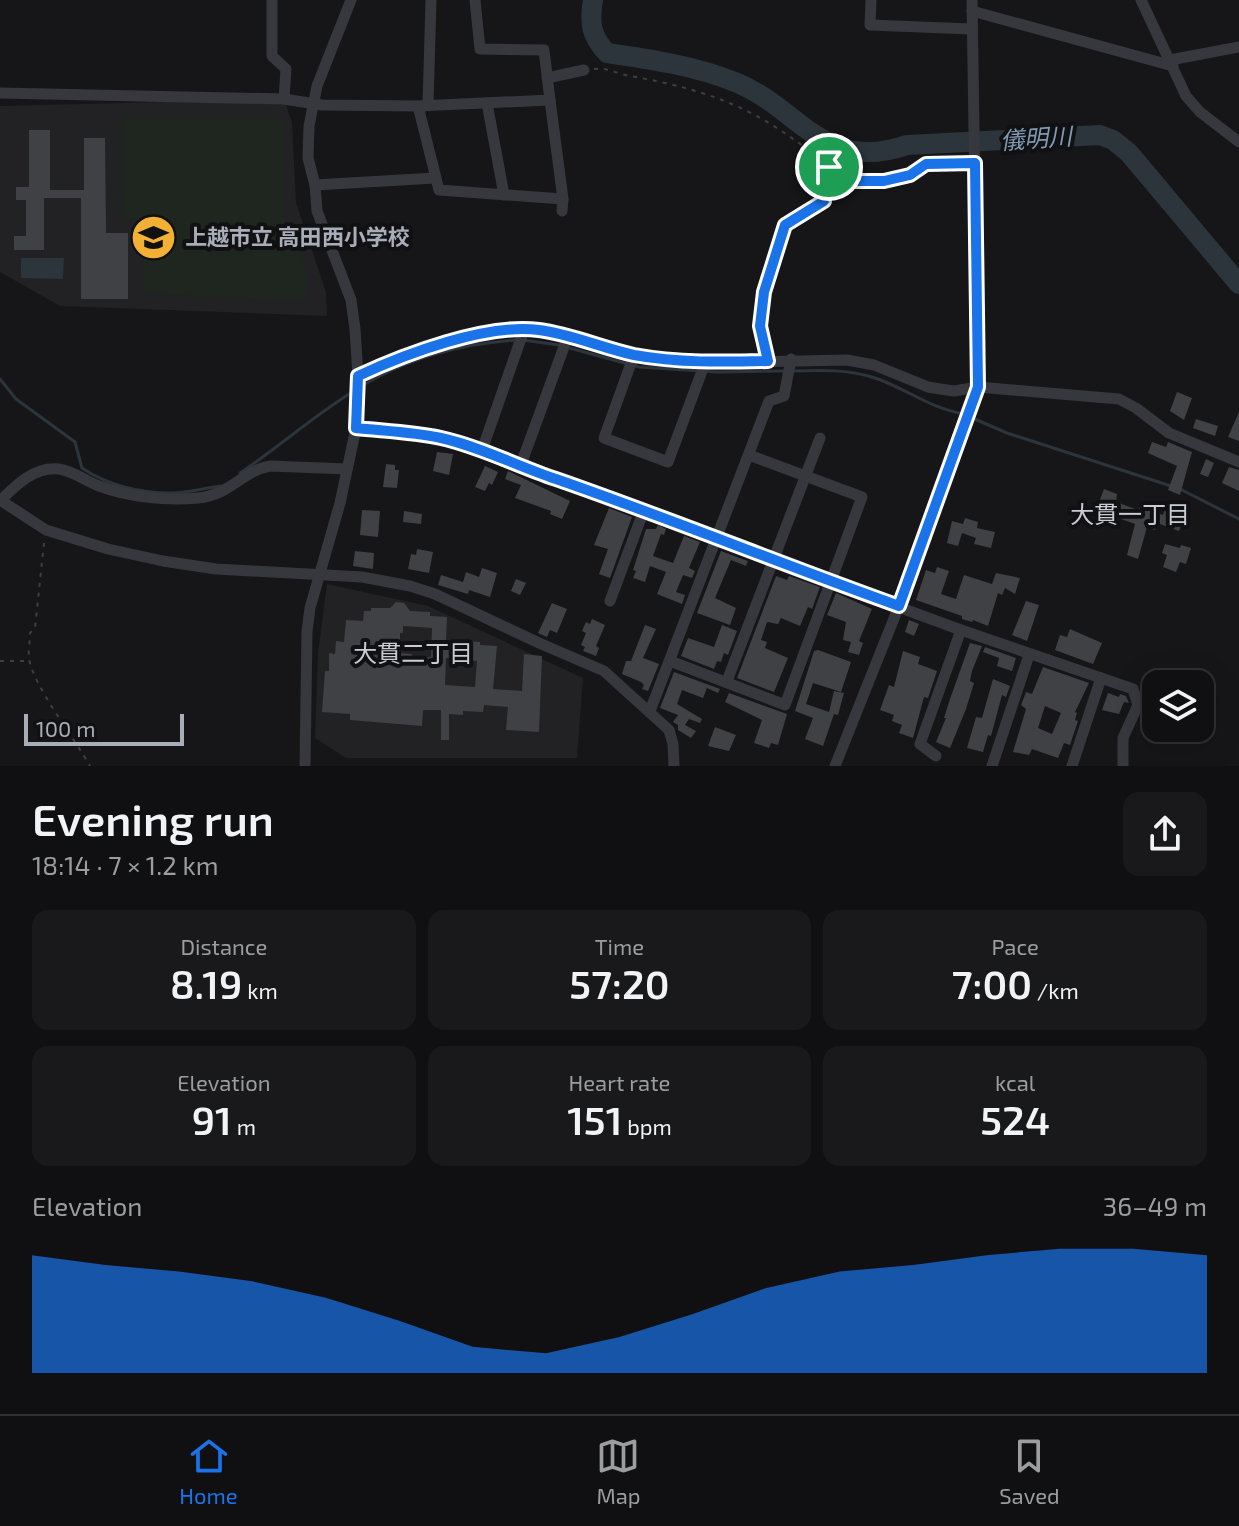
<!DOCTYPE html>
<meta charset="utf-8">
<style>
body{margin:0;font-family:"Exo 2","Noto Sans JP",sans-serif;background:#19191b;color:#f1f3f6;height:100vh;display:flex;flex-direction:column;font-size:30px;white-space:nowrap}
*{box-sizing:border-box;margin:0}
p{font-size:26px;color:#9c9d9f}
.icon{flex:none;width:44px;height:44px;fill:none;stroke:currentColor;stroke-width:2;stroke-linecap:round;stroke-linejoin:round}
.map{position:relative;height:766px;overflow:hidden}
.side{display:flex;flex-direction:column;background:#101012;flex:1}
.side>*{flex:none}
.tools{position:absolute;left:1142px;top:670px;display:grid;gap:16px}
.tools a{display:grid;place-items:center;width:72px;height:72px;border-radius:16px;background:#101012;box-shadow:0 8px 32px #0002,0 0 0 2px #303032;font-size:40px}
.scale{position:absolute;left:24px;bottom:20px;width:160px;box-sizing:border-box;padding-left:8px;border:4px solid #a8adb8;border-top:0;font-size:22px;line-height:28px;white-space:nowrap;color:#a8adb8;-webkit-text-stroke:6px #111113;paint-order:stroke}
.pin{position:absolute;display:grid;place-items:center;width:68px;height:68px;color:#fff;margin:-34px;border:4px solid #fff;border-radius:50%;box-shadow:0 2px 8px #0007}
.round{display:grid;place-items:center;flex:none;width:84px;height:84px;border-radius:16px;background:#19191b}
.head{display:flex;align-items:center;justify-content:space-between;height:136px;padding:0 32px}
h1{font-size:44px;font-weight:600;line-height:60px}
.stats{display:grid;grid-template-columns:repeat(3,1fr);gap:12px;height:136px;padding:8px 32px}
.stats div{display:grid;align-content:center;border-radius:16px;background:#19191b;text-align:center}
.stats b{font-size:40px;font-weight:600}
.stats small{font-size:22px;font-weight:400}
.stats p{font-size:22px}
.chart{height:224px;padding:16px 32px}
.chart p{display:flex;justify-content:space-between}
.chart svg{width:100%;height:144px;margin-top:8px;fill:#1a73e8;opacity:.7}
.dock{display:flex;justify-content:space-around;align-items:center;height:112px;border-top:2px solid #303032;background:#101012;font-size:22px;color:#9c9d9f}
.dock a{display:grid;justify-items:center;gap:4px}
.dock .current{color:#1a73e8}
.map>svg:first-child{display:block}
.built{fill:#222225}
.green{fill:#1e261f}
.water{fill:#2c353c}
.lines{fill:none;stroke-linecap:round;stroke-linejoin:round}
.stream{stroke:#2c353c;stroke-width:3}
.river{stroke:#2c353c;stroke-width:20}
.building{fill:#404145;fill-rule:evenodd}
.path{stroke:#3d3f44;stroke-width:2;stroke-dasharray:4 6;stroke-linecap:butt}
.minor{stroke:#37383d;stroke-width:11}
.route-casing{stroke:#fff;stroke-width:16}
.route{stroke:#1a73e8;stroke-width:10}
.labels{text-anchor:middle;stroke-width:8;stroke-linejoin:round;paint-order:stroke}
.poi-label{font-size:22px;font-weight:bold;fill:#a8adb8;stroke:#111113;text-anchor:start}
.water-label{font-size:24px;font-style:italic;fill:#7f9bb3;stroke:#111113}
.neighbourhood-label{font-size:24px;fill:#c9ccd4;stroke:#111113}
</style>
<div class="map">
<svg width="1239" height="766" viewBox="0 0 1239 766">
<rect width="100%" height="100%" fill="#161618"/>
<g class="built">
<polygon points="284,99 292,123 296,203 326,292 327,316 60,306 0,272 0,106"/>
<polygon points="327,584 428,606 583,678 577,758 346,758 315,738 318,653"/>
</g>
<polygon class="green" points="121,118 282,119 282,211 306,273 306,301 144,293 143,218 122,218"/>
<polygon class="water" points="21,258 64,258 63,279 21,278"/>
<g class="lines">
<g class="stream">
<polyline points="523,340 559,345"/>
<polyline points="566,347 639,367 717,372 784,371"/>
<path d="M 792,371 C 821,370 850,369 878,379 C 908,390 932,409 964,414"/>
<path d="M 0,379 L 16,399 L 75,442 L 82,468 C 107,485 140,493 171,493 C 187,493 204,488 221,486"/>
<path d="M 360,387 C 405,359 463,343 516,340"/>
<polyline points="970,417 1007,433 1171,486"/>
<path d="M 240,473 C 279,447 313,416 354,391"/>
<polyline points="1178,488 1239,519"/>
</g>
<path class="river" d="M 593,0 C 589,23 591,36 607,53 C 649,59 696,66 735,82 C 800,108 823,174 907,145 L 1100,135 L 1113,140 L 1129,153 L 1239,284"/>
</g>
<g class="building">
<polygon points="29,130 50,130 50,190 84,190 84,138 105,138 106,233 128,233 128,299 81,299 81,198 44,198 44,250 14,250 14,236 26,236 26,200 16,200 16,187 29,187"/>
<polygon points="1177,392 1192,398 1184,420 1170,411"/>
<polygon points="1239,412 1239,441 1228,437"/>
<polygon points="1196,419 1218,426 1215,436 1193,428"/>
<polygon points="1152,442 1166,447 1168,442 1192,452 1180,495 1168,490 1177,466 1148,453"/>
<polygon points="437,452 453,454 449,475 433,471"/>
<polygon points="1206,459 1214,463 1208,477 1200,474"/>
<polygon points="386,464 395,465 395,470 399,470 397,488 383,487"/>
<polygon points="485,466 498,472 492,485 489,483 485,491 475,487"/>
<polygon points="1229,467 1239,470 1239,491 1222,483"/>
<polygon points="508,471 570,501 562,519 550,514 551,511 515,498 521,485 505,479"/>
<polygon points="1104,489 1117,494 1116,502 1138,510 1140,507 1163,515 1165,509 1174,512 1186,519 1183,527 1181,526 1179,531 1157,523 1155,530 1147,527 1138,559 1127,555 1135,524 1110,515 1111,510 1098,505"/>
<polygon points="609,508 632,517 610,578 599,574 608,549 594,545"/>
<polygon points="362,510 380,511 378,537 360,535"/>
<polygon points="404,511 422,514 421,524 403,522"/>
<polygon points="965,518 978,522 977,528 995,532 991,548 974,544 976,538 962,533 958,546 947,543 952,521 963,524"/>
<polygon points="658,525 666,529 664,535 661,534 653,556 673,563 684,536 700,542 689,568 695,571 692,578 683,575 676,592 685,595 682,604 657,594 666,572 650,566 645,582 633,578 636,571 633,570 646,529 656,529"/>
<polygon points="1165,544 1180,548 1181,545 1191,548 1186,564 1180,562 1176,572 1163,567 1167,555 1162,553"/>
<polygon points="417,549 433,552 429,573 408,569 411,554 416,555"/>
<polygon points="355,551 374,553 373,569 353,566"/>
<polygon points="721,551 748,561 746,566 731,560 715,598 736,608 730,625 697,613"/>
<polygon points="937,567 949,571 941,594 956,599 964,575 992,584 996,573 1020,578 1015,594 1005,588 1002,595 998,593 988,626 973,620 972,622 962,619 962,616 916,600 926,570 935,573"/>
<polygon points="482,568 497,573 490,597 469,590 468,594 438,585 441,575 463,582 466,572 479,577"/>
<polygon points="776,576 787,580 789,576 820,587 812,609 808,607 800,626 781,618 778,624 767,622 761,640 767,642 765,648 788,658 774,692 737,678"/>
<polygon points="516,579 526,583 520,595 511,591"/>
<polygon points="836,593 872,609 859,641 863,643 859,655 848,652 851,642 843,640 846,622 827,615"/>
<polygon points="1026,601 1039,605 1027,641 1012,635"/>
<path d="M 396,602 L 404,603 L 410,611 L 430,612 L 430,616 L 447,617 L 446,640 L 480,642 L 480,645 L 497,646 L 493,689 L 522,691 L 524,654 L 542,656 L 539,732 L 506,730 L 508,707 L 484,705 L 483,712 L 463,711 L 463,715 L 449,714 L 449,740 L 441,740 L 441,710 L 423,710 L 422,726 L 350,720 L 350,714 L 322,712 L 325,671 L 329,671 L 329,653 L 335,654 L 336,641 L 344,642 L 346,620 L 363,621 L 364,611 L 371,611 L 371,608 L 390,608 ZM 403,626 L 432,628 L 431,657 L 412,657 L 412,654 L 400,653 L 400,633 L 403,633 ZM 446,658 L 477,661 L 475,687 L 445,685 Z"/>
<polygon points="552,603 567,609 557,633 550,630 547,637 538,633"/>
<polygon points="592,619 605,625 596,646 599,648 596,656 583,651 585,647 581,645 586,633 582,631 586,622 590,624"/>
<polygon points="909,620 919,624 914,636 905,632"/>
<polygon points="645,625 656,629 643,658 659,664 648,691 642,689 644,685 641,682 622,674 626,661 631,661"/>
<polygon points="722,625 737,631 728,655 724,653 721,662 717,661 714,669 681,656 688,638 714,647"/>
<polygon points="1070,629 1102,643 1093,664 1055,650 1060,635 1067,637"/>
<polygon points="970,643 982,646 972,671 970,681 974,683 966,709 950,748 936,742 946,718 944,718 950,699"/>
<polygon points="985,647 1016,658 1012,671 997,666 999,658 983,652"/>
<polygon points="818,650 851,662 841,692 813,683 806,704 829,712 834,691 844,693 838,715 834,714 823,746 805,739 813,718 795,711 814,651"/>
<polygon points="903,651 920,657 918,664 937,671 928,698 924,697 913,738 899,733 902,725 892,721 894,715 880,710 889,685 894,687"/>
<path d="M 1043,667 L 1089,683 L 1075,712 L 1077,713 L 1075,720 L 1078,721 L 1070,745 L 1064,743 L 1058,758 L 1032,749 L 1029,755 L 1013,752 L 1026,709 L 1021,705 L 1026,692 L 1032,694 ZM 1045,706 L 1061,713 L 1052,734 L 1038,728 Z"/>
<polygon points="674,672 720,689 718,693 707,688 703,698 682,690 677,704 702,719 700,723 689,719 685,725 696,731 691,738 678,730 678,725 673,722 678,715 660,708"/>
<polygon points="993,679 1010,686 1006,697 1002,695 991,736 988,735 983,752 967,748 976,717 982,718"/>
<polygon points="729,693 787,714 778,745 771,743 769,748 754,743 762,720 725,702"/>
<polygon points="1108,693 1119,697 1120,694 1126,696 1129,703 1124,702 1119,714 1102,710"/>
<polygon points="715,727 736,735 729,751 708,746"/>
</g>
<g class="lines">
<g class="path">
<path d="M 594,69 C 606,67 618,74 630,76 C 715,91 763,111 829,167 L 823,174 L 824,201 L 785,225 L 764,292 L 760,326 L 765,352"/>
<polyline points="830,167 852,181 884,181 910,175 926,164 964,163"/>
<path d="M 44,543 L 35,628 L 30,633 C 30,642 28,651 29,659 C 34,687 75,739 90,766"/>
<polyline points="0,661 29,661"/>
</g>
<g class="minor">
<polyline points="272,0 272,56 286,69 284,99"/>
<polyline points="871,0 870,25 971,29"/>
<polyline points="1141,0 1186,96 1200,112 1239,142"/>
<polyline points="972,11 1173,66"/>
<polyline points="1170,60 1239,47"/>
<polyline points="547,78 584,70"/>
<polyline points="0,93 284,99 322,105 418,106 550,100 544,50 480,49 475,0"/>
<polyline points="487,103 504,195"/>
<polyline points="428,105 431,0"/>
<polyline points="418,106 439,190 563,199 550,100"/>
<polyline points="315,185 435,178"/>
<polyline points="562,211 563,199"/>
<polyline points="634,355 604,438 668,462 705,363"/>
<polyline points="358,376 392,360 485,333 538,329 634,355 705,363 847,360 874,365 928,387 940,389 954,391 978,387 1119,399 1136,408 1169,433 1239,462"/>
<polyline points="356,428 439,437 482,450 520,467 644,510 716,540 961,630 1101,678"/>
<polyline points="482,450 524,330"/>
<polyline points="520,467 568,336"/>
<polyline points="0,500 46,530 108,549 163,561 216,569 362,577 410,586 435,594 539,643 604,671 669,730 673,744 674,766"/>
<path d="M 1,500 C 16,485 35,466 59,469 C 73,471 86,481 99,486 C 129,497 166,501 198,498 C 231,495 242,471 270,466 L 347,469"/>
<polyline points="610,601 644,510"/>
<polyline points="670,661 785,705 862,497 749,455"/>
<polyline points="727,681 820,438"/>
<polyline points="650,711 769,401 784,396 791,359"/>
<polyline points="936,756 920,744 961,630"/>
<polyline points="305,766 307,631 310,608 340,503 356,428 358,376 355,329 351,300 317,211 315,185 308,158 309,126 317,86 351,0"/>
<polyline points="835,766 899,606 978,387 972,0"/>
<polyline points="992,766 1029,655"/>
<polyline points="1072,766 1101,678 1133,689 1138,705 1123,738 1123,766"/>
</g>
</g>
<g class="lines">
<defs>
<path id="route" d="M 975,163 L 978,387 L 899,606 C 784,565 671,519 556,479 C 517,466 481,447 441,438 C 413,432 384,431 356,428 L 358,376 C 405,354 487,323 539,330 C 571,334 602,348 634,355 C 678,363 723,362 768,361 L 760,326 L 764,292 L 785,225 L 824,201 L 823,174 L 829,167 L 852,181 L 884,181 L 910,175 L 926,164 Z"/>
</defs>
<use href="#route" class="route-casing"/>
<use href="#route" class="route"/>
</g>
<defs>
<symbol id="school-disc" viewBox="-11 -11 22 22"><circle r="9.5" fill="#f2b134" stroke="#111113"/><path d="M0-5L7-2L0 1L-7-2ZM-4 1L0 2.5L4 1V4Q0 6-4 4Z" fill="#111"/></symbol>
</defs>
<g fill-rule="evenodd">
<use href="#school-disc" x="128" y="212" width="51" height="51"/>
</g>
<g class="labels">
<g class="poi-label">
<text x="185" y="245">上越市立 高田西小学校</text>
</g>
<g class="water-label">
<text transform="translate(1036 139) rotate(-4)" y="8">儀明川</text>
</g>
<g class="neighbourhood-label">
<text x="1130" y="523">大貫一丁目</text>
<text x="413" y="662">大貫二丁目</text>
</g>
</g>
</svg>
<div class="tools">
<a><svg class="icon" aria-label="layers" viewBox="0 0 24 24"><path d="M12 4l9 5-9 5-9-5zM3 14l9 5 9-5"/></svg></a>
</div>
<div class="scale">100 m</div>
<div class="pin" style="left:829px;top:167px;background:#1e9e55"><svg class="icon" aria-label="arrive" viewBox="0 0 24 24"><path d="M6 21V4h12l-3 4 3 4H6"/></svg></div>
</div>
<section class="side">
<div class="head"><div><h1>Evening run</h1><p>18:14 · 7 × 1.2 km</p></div><a class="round"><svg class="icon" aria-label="share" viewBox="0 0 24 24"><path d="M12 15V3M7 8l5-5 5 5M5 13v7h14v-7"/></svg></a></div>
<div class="stats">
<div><p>Distance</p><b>8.19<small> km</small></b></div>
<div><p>Time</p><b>57:20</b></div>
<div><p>Pace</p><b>7:00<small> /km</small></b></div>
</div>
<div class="stats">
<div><p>Elevation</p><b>91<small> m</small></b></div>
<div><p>Heart rate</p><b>151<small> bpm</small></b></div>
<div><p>kcal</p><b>524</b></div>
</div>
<div class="chart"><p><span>Elevation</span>36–49 m</p>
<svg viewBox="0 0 160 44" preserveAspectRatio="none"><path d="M0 44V8L10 11L20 13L30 16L40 21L50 28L60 36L70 38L80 33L90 26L100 18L110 13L120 11L130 8L140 6L150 6L160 8V44z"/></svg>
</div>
</section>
<nav class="dock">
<a class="current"><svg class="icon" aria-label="home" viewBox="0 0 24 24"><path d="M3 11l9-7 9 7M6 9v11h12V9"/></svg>Home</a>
<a><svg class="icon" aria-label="map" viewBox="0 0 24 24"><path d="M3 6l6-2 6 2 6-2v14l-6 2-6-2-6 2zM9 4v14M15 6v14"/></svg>Map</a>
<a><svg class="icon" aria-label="saved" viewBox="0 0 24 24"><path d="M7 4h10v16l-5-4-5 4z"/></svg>Saved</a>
</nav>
